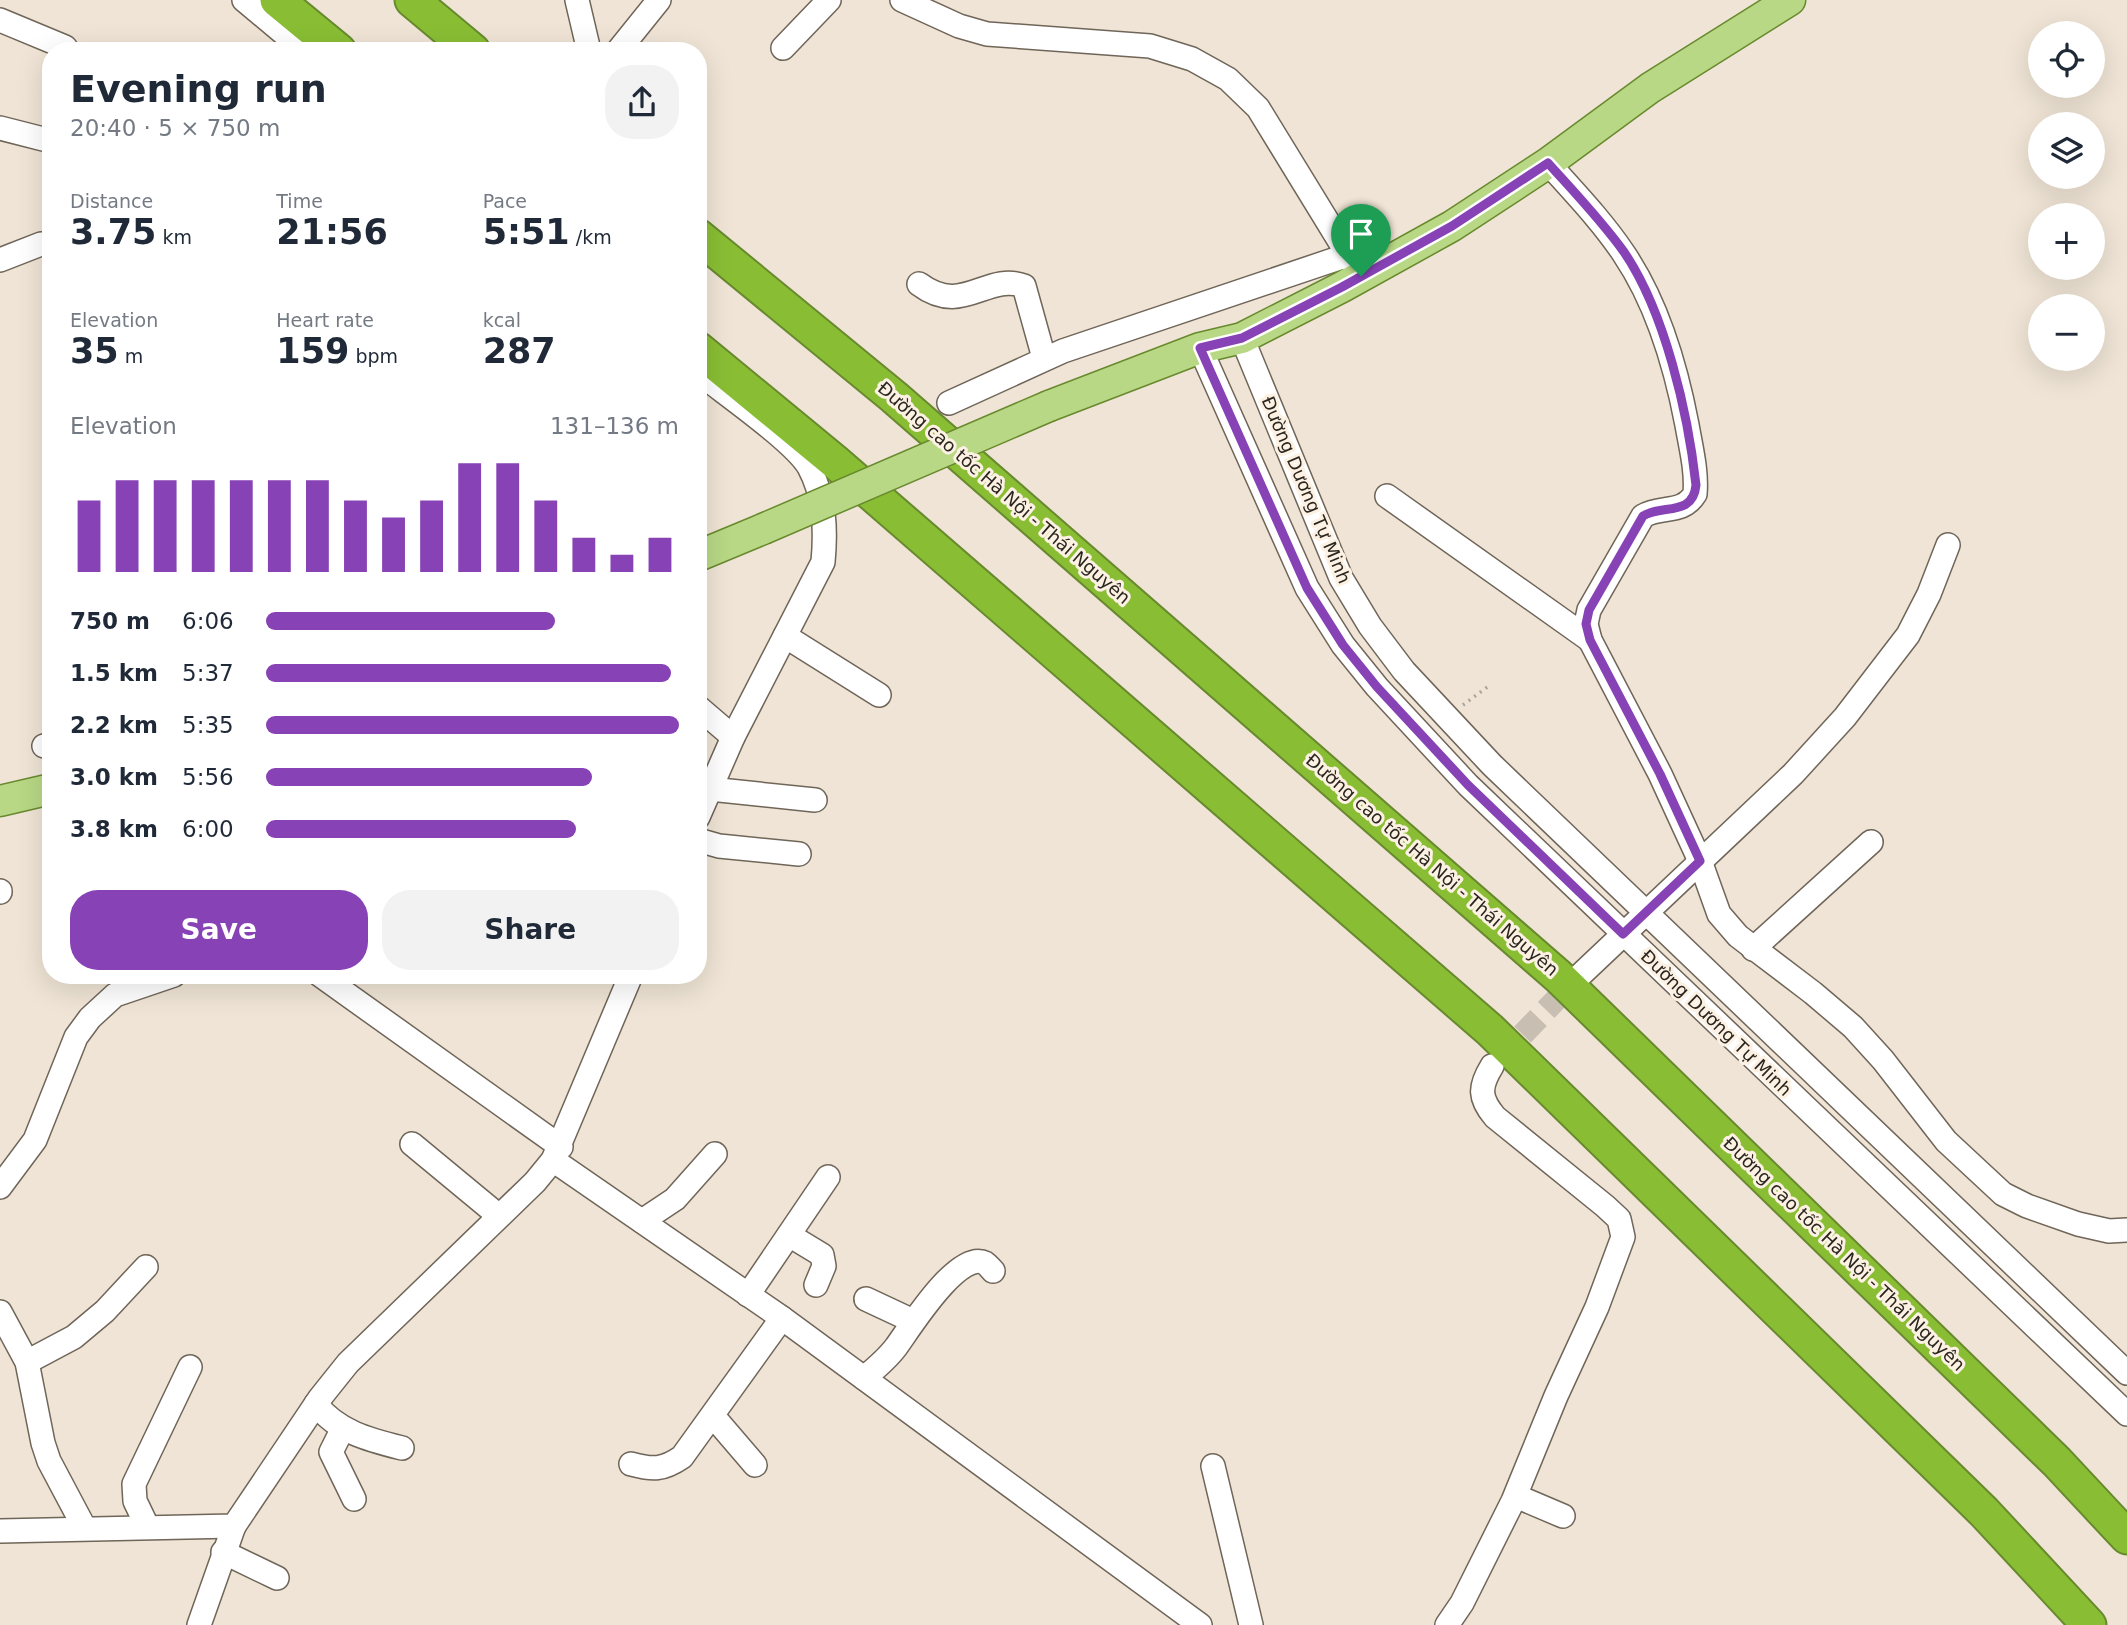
<!DOCTYPE html>
<meta charset="utf-8">
<style>
body{margin:0;font-family:"DejaVu Sans",sans-serif;background:#f2f2f3;color:#1f2937;height:100vh;display:flex;flex-direction:column;font-size:26px;white-space:nowrap}
*{box-sizing:border-box;margin:0}
p{font-size:23px;color:#747a83}
.icon{flex:none;width:38px;height:38px;fill:none;stroke:currentColor;stroke-width:2;stroke-linecap:round;stroke-linejoin:round}
.map{position:relative;flex:1;overflow:hidden}
.side{position:absolute;left:42px;top:42px;width:665px;height:942px;display:flex;flex-direction:column;background:#fff;border-radius:28px;box-shadow:0 7px 28px #0002}
.side>*{flex:none}
.buttons{position:absolute;left:2028px;top:21px;display:grid;gap:14px}
.buttons a{display:grid;place-items:center;width:77px;height:77px;border-radius:50%;background:#fff;box-shadow:0 7px 28px #0002;font-size:35px}
.pin{position:absolute;display:grid;place-items:center;width:60px;height:60px;color:#fff;margin:-72px -30px;border-radius:50% 50% 50% 0;rotate:-45deg;box-shadow:0 0 7px #0007}
.pin .icon{rotate:45deg}
.round{display:grid;place-items:center;flex:none;width:74px;height:74px;border-radius:28px;background:#f2f2f3}
.headline{display:flex;align-items:center;justify-content:space-between;height:119px;padding:0 28px}
h1{font-size:38px;font-weight:700;line-height:52px}
.figures{display:grid;grid-template-columns:repeat(3,1fr);gap:10px;height:119px;padding:7px 28px}
.figures div{display:grid;align-content:center}
.figures b{font-size:35px;font-weight:700}
.figures small{font-size:19px;font-weight:400}
.figures p{font-size:19px}
.chart{height:196px;padding:14px 28px}
.chart p{display:flex;justify-content:space-between}
.chart svg{width:100%;height:126px;margin-top:7px;stroke:#8742b5;stroke-width:6}
.primary-button{display:flex;gap:14px;margin-top:auto;padding:14px 28px}
.primary-button a{flex:1;height:80px;border-radius:28px;background:#8742b5;color:#fff;font-size:28px;font-weight:700;line-height:80px;text-align:center}
.primary-button a+a{background:#f2f2f3;color:#1f2937}
ul{padding:0 28px;list-style:none;font-size:23px}
li{display:grid;grid-template-columns:112px 84px 1fr;align-items:center;height:52px}
li i{height:18px;border-radius:9px;background:#8742b5}
.map>svg:first-child{display:block}
.lines{fill:none;stroke-linecap:round;stroke-linejoin:round}
.minor-tunnel{stroke:#c8beb1;stroke-width:23;stroke-dasharray:23 11;stroke-linecap:butt}
.minor-casing{stroke:#6f6558;stroke-width:26}
.major-casing{stroke:#68892d;stroke-width:33}
.highway-casing{stroke:#68892d;stroke-width:37}
.path{stroke:#ada599;stroke-width:3.5;stroke-dasharray:2 5;stroke-linecap:butt}
.minor{stroke:#fff;stroke-width:23}
.major{stroke:#b8d885;stroke-width:30}
.highway{stroke:#89be34;stroke-width:33}
.major-bridge-casing{stroke:#68892d;stroke-width:33;stroke-linecap:butt}
.major-bridge{stroke:#b8d885;stroke-width:30}
.route-casing{stroke:#fff;stroke-width:14}
.route{stroke:#8742b5;stroke-width:9}
.labels{text-anchor:middle;stroke-width:6;stroke-linejoin:round;paint-order:stroke}
.street-label{font-size:18px;fill:#2a2620;stroke:#fcf1e2}
</style>
<div class="map">
<svg width="2127" height="1625" viewBox="0 0 2127 1625">
<rect width="100%" height="100%" fill="#efe4d5"/>
<g class="lines">
<polyline class="minor-tunnel" points="1499,1059 1574,981"/>
<defs>
<g id="minor">
<polyline points="244,0 305,51"/>
<polyline points="577,0 589,51"/>
<polyline points="902,0 959,26 987,34 1150,46 1192,59 1228,79 1258,108 1361,276"/>
<polyline points="0,20 65,47 68,51"/>
<polyline points="783,48 829,0"/>
<polyline points="618,51 659,0"/>
<polyline points="0,128 51,141"/>
<path d="M 1548,163 C 1574,192 1602,221 1624,254 C 1657,303 1676,367 1687,425 C 1691,448 1697,471 1695,494 C 1682,515 1661,505 1643,516 L 1589,610 L 1586,624 L 1590,640 L 1660,774 L 1700,861 L 1719,914 L 1738,936 L 1813,993 L 1853,1027 L 1883,1060 L 1946,1141 L 2003,1194 L 2027,1206 L 2078,1224 L 2109,1231 L 2127,1230"/>
<polyline points="0,260 41,244 51,244"/>
<path d="M 919,284 C 963,317 986,272 1024,286 L 1044,358"/>
<polyline points="1242,338 1341,578 1370,626 1404,671 1492,765 2127,1373"/>
<polyline points="1200,348 1307,588 1343,645 1377,687 1468,785 2127,1414"/>
<path d="M 698,372 C 724,393 795,442 809,467 C 825,497 826,530 823,562 L 733,737 L 698,817"/>
<polyline points="949,403 1063,351 1348,255"/>
<polyline points="1387,496 1590,640"/>
<polyline points="785,636 879,695"/>
<polyline points="698,707 733,737"/>
<polyline points="44,746 51,744"/>
<polyline points="710,789 815,800"/>
<polyline points="698,840 719,846 799,854"/>
<polyline points="0,891 0,892"/>
<polyline points="1753,949 1871,842"/>
<polyline points="320,975 561,1147"/>
<polyline points="1574,981 1793,774 1845,717 1908,635 1929,594 1948,545"/>
<polyline points="412,1144 499,1216"/>
<polyline points="553,1160 782,1318 1200,1625"/>
<polyline points="0,1187 35,1140 76,1037 90,1018 115,995 174,975"/>
<polyline points="642,1221 675,1199 715,1154"/>
<polyline points="789,1235 822,1255 824,1266 816,1285"/>
<polyline points="748,1295 828,1177"/>
<polyline points="866,1299 913,1321"/>
<polyline points="0,1312 27,1362 43,1443 49,1461 84,1527"/>
<polyline points="27,1362 74,1337 105,1311 146,1267"/>
<path d="M 864,1378 C 875,1369 887,1359 896,1347 C 908,1331 958,1249 985,1263 C 988,1265 990,1268 993,1271"/>
<path d="M 316,1404 C 337,1432 370,1440 402,1448"/>
<polyline points="713,1416 755,1465"/>
<polyline points="343,1428 331,1452 354,1499"/>
<path d="M 631,1464 C 653,1470 663,1470 682,1457 L 782,1318"/>
<polyline points="1213,1466 1251,1625"/>
<polyline points="1516,1496 1563,1516"/>
<polyline points="147,1526 135,1501 134,1484 190,1367"/>
<polyline points="0,1531 234,1526 320,1398 348,1363 535,1182 553,1160 631,975"/>
<polyline points="223,1552 277,1578"/>
<polyline points="199,1625 234,1526"/>
<path d="M 1447,1625 L 1462,1603 L 1513,1501 L 1556,1396 L 1597,1307 L 1623,1237 L 1619,1219 L 1605,1206 L 1495,1117 C 1479,1098 1479,1087 1492,1066"/>
</g>
<g id="major">
<polyline points="1049,406 1200,348 1242,338 1342,287 1452,226 1548,163 1650,88 1790,0"/>
<polyline points="698,556 763,529"/>
<polyline points="0,801 51,789"/>
</g>
<g id="highway">
<polyline points="277,0 339,51"/>
<polyline points="412,0 473,51"/>
<polyline points="698,236 894,397 1558,976 2057,1462 2127,1537"/>
<polyline points="698,349 834,461 1490,1030 1984,1512 2089,1625"/>
</g>
</defs>
<use href="#minor" class="minor-casing"/>
<use href="#major" class="major-casing"/>
<use href="#highway" class="highway-casing"/>
<polyline class="path" points="1463,705 1490,685"/>
<use href="#minor" class="minor"/>
<use href="#major" class="major"/>
<use href="#highway" class="highway"/>
<defs>
<polyline id="major-bridge" points="763,529 1049,406"/>
</defs>
<use href="#major-bridge" class="major-bridge-casing"/>
<use href="#major-bridge" class="major-bridge"/>
</g>
<g class="lines">
<defs>
<path id="route" d="M 1548,163 C 1574,192 1601,220 1624,252 C 1665,312 1688,413 1696,485 C 1693,517 1662,504 1643,516 L 1589,610 L 1586,624 L 1590,640 L 1660,774 L 1700,861 L 1623,934 L 1468,785 L 1377,687 L 1343,645 L 1307,588 L 1200,348 L 1242,338 L 1342,287 L 1452,226 Z"/>
</defs>
<use href="#route" class="route-casing"/>
<use href="#route" class="route"/>
</g>
<g class="labels">
<g class="street-label">
<text transform="translate(1306 490) rotate(67)" y="6">Đường Dương Tự Minh</text>
<text transform="translate(1004 493) rotate(41)" y="6">Đường cao tốc Hà Nội - Thái Nguyên</text>
<text transform="translate(1432 865) rotate(41)" y="6">Đường cao tốc Hà Nội - Thái Nguyên</text>
<text transform="translate(1716 1023) rotate(44)" y="6">Đường Dương Tự Minh</text>
<text transform="translate(1844 1254) rotate(44)" y="6">Đường cao tốc Hà Nội - Thái Nguyên</text>
</g>
</g>
</svg>
<div class="buttons">
<a><svg class="icon" aria-label="locate" viewBox="0 0 24 24"><circle cx="12" cy="12" r="6"/><path d="M12 2v4M12 18v4M2 12h4M18 12h4"/></svg></a>
<a><svg class="icon" aria-label="layers" viewBox="0 0 24 24"><path d="M12 4l9 5-9 5-9-5zM3 14l9 5 9-5"/></svg></a>
<a>+</a>
<a>−</a>
</div>
<div class="pin" style="left:1361px;top:276px;background:#1e9e55"><svg class="icon" aria-label="arrive" viewBox="0 0 24 24"><path d="M6 21V4h12l-3 4 3 4H6"/></svg></div>
<section class="side">
<div class="headline"><div><h1>Evening run</h1><p>20:40 · 5 × 750 m</p></div><a class="round"><svg class="icon" aria-label="share" viewBox="0 0 24 24"><path d="M12 15V3M7 8l5-5 5 5M5 13v7h14v-7"/></svg></a></div>
<div class="figures">
<div><p>Distance</p><b>3.75<small> km</small></b></div>
<div><p>Time</p><b>21:56</b></div>
<div><p>Pace</p><b>5:51<small> /km</small></b></div>
</div>
<div class="figures">
<div><p>Elevation</p><b>35<small> m</small></b></div>
<div><p>Heart rate</p><b>159<small> bpm</small></b></div>
<div><p>kcal</p><b>287</b></div>
</div>
<div class="chart"><p><span>Elevation</span>131–136 m</p>
<svg viewBox="0 0 160 44" preserveAspectRatio="none"><path d="M5 44V19M15 44V12M25 44V12M35 44V12M45 44V12M55 44V12M65 44V12M75 44V19M85 44V25M95 44V19M105 44V6M115 44V6M125 44V19M135 44V32M145 44V38M155 44V32"/></svg>
</div>
<ul>
<li><b>750 m</b>6:06<i style="width:70%"></i></li>
<li><b>1.5 km</b>5:37<i style="width:98%"></i></li>
<li><b>2.2 km</b>5:35<i style="width:100%"></i></li>
<li><b>3.0 km</b>5:56<i style="width:79%"></i></li>
<li><b>3.8 km</b>6:00<i style="width:75%"></i></li>
</ul>
<div class="primary-button"><a>Save</a><a>Share</a></div>
</section>
</div>
